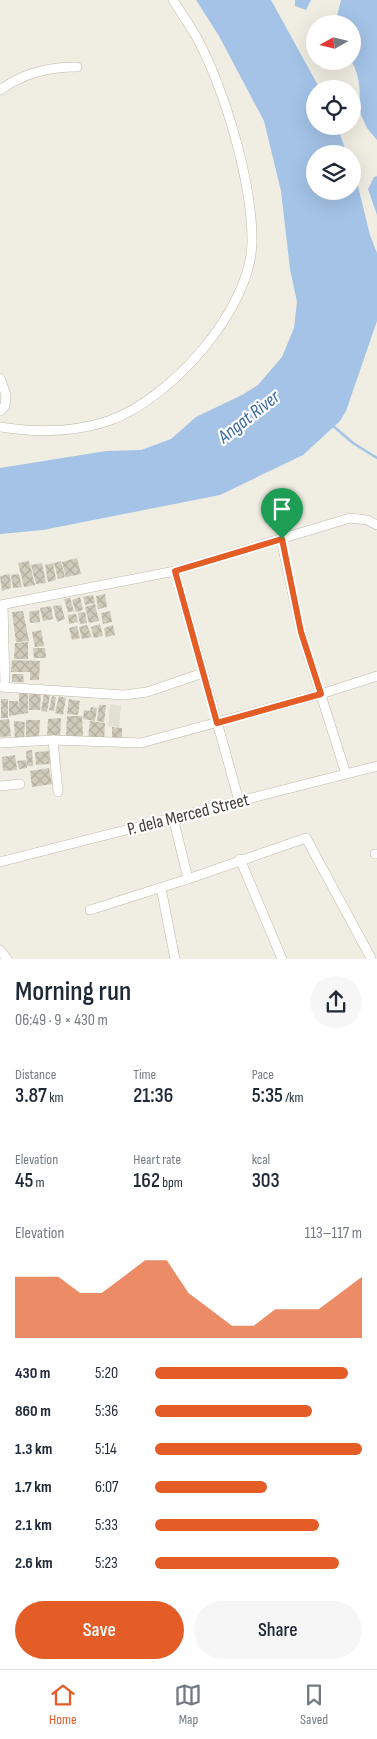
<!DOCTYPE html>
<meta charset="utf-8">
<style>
body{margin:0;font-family:"Sofia Sans Condensed",sans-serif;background:#f6f6f7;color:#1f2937;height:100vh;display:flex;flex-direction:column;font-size:19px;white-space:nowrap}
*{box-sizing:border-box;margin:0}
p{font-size:16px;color:#747a83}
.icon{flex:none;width:28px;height:28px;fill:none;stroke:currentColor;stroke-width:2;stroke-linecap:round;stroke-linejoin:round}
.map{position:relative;height:959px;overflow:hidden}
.sheet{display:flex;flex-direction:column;background:#fff;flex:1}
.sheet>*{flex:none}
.needle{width:32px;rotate:262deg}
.buttons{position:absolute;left:306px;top:15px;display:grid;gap:10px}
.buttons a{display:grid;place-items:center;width:55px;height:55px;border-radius:50%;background:#fff;box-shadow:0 5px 20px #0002;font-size:25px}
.pin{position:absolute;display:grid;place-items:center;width:42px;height:42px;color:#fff;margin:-51px -21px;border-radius:50% 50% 50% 0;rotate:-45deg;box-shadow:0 0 5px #0007}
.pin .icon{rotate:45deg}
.round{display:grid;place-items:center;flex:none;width:52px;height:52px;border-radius:26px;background:#f6f6f7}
.overview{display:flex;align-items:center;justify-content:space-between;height:85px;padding:0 15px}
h1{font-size:28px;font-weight:600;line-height:38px}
.figures{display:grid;grid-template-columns:repeat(3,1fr);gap:8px;height:85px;padding:5px 15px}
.figures div{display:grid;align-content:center}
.figures b{font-size:21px;font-weight:600}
.figures small{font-size:14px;font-weight:400}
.figures p{font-size:14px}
.chart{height:140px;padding:10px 15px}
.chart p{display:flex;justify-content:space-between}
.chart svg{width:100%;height:90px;margin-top:5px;fill:#e45c26;opacity:.7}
.button{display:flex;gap:10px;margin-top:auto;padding:10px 15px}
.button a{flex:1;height:58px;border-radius:30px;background:#e45c26;color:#fff;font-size:20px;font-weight:600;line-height:58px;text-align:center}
.button a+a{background:#f6f6f7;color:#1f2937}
ul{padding:0 15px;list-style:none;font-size:16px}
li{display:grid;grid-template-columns:80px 60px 1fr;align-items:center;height:38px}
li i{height:12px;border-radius:6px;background:#e45c26}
.menu{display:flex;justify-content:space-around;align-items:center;height:70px;border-top:1px solid #e0e1e3;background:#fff;font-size:14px;color:#747a83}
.menu a{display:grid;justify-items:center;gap:2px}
.menu .selected{color:#e45c26}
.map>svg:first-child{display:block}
.residential{fill:#e3e0d2}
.water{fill:#a4c3e7}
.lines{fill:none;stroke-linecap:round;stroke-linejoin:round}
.stream{stroke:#a4c3e7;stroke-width:2.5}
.building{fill:url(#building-cross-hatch)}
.minor-casing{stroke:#bdb9aa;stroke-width:10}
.minor{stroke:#fff;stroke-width:9}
.route-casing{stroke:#fff;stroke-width:10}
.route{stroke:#e45c26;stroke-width:6}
.labels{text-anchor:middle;stroke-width:4.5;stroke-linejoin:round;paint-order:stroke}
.street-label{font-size:18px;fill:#413d34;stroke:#fff}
.water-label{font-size:19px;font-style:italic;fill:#3967a1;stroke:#fff}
</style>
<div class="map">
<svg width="377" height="959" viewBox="0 0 377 959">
<defs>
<pattern id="building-cross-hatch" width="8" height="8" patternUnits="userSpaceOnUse" patternTransform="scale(1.25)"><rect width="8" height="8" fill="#d0caba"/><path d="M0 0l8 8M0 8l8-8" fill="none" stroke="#b4aea0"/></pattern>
</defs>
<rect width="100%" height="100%" fill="#f0ede3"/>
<polygon class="residential" points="110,704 121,706 119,727 108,726"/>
<g class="water">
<polygon points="196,0 271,0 320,89 315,89 315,126 337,126 347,154 315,154 315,191 352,191 353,168 354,170 370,235 377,253 377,321 346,411 340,421 303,455 220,495 43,530 0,534 0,468 106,451 141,450 171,439 196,417 242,395 258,385 282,357 294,328 297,302 290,269 281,191 264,121 219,36"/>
<polygon points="295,0 311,0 306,10 295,6"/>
<path d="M 341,0 L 377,0 L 377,140 L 367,128 L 358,108 C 362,95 359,72 351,61 L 352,61 L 352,24 L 335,24 Z"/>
<polygon points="377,176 377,215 368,189 374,177"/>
</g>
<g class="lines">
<polyline class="stream" points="332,425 353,443 377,458"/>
</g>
<g class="building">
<polygon points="77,558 81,574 66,577 62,562"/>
<polygon points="29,561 35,585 24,587 18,563"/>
<polygon points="61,561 65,577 58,579 54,563"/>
<polygon points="42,563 46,583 36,584 31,565"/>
<polygon points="53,563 56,580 48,582 45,565"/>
<polygon points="10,574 11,588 2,591 0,576"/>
<polygon points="19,574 22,587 13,588 11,575"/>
<polygon points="105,594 107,607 98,609 96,596"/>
<polygon points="93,595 95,603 85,605 83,597"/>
<polygon points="80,597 83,610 76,612 72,600"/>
<polygon points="70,598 74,611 68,612 64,599"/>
<polygon points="95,604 99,621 89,623 85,607"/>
<polygon points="61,605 65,619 57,622 53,606"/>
<polygon points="51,606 53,619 43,621 40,608"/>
<polygon points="39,610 40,622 30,623 29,612"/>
<polygon points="23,611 29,641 16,642 12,612"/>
<polygon points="110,611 112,622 103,624 101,613"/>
<polygon points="85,612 87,623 80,624 78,613"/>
<polygon points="76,614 78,622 69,624 68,615"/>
<polygon points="100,624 103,636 94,638 91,627"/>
<polygon points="87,625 92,637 82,639 79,627"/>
<polygon points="113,625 115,635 106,637 104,628"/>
<polygon points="77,626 80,638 72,640 69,628"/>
<polygon points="41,630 44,646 35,647 32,632"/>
<polygon points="28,642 28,659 14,659 15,643"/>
<polygon points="33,648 45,648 46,658 34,658"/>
<polygon points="12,660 40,661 39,680 30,680 30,672 11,672"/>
<polygon points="12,674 23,674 24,682 12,682"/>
<polygon points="29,692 41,692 40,710 29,710"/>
<polygon points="19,693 28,693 28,713 9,716 9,701 18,701 19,707"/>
<polygon points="44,694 50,695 47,712 41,711"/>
<polygon points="52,696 56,697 54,711 49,710"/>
<polygon points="59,696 66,698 63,715 55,713"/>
<rect x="1" y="699" width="7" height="19"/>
<polygon points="69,699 80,701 78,715 67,714"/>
<polygon points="99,705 106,705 104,722 97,721"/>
<polygon points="91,707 97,708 95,721 83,719 84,710 90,711"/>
<polygon points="67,716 82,716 83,736 66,737"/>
<polygon points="61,718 60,737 47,737 48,719"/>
<polygon points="9,719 11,736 0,737 0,720"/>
<polygon points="26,720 40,720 39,737 26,737"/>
<polygon points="14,721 25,722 24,740 15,740"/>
<polygon points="90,721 105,723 104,740 88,739"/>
<polygon points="112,727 122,728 122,740 112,740"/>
<polygon points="32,750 33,766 27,766 26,751"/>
<polygon points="49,751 50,764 36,765 35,752"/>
<polygon points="15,755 17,770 3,771 2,757"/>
<polygon points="26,760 27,768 19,769 17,761"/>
<polygon points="49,768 52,784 32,787 30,771"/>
</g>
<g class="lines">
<defs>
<g id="minor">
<path d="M 0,90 C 24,73 48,67 77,67"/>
<polyline points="0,378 6,395 5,406 0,411"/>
<path d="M 0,427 C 37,433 72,433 108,421 C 170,400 252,309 252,241 C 252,181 225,91 197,38 C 190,25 181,13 173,0"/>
<polyline points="281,539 301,632 346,774"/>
<polyline points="175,571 239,801"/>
<polyline points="0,605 175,571 350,518 367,520 377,525"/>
<polyline points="3,605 5,687"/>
<polyline points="0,687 124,695 147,692 203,673"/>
<polyline points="53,740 58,792"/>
<polyline points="0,743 53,740 141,743 321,694 377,676"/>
<polyline points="0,786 20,784"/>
<polyline points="173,817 188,879"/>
<polyline points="375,854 377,854"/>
<polyline points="240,859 282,959"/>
<polyline points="0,862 377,766"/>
<polyline points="161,888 175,959"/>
<polyline points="90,910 188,879 306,838 371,958"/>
<polyline points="0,950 7,959"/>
</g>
</defs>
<use href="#minor" class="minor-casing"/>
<use href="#minor" class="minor"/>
</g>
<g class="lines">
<defs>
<polygon id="route" points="282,539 301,632 321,694 217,723 175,571"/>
</defs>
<use href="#route" class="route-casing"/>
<use href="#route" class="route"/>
</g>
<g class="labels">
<g class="street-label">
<text transform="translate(188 814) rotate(-14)" y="6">P. dela Merced Street</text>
</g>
<g class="water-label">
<text transform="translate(248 416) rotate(-38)" y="7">Angat River</text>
</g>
</g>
</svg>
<div class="buttons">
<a><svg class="needle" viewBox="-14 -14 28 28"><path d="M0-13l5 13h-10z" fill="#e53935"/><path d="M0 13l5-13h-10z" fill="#747a83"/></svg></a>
<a><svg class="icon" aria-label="locate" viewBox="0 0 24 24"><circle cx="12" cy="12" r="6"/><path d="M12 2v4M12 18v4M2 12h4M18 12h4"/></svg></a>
<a><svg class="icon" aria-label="layers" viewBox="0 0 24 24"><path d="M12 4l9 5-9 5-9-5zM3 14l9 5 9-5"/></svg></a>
</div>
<div class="pin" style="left:282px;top:539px;background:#1e9e55"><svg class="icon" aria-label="arrive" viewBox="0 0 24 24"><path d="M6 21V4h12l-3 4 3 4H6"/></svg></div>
</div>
<section class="sheet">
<div class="overview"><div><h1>Morning run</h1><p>06:49 · 9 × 430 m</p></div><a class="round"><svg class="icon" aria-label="share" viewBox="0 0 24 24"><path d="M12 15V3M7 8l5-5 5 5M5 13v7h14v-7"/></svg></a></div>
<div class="figures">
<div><p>Distance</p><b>3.87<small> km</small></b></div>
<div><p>Time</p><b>21:36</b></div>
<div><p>Pace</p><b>5:35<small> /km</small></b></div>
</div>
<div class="figures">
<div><p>Elevation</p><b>45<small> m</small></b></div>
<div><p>Heart rate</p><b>162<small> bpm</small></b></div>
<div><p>kcal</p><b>303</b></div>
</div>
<div class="chart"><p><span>Elevation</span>113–117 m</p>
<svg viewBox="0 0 160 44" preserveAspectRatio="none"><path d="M0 44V14L10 14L20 14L30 22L40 22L50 14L60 6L70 6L80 22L90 30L100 38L110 38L120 30L130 30L140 30L150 22L160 14V44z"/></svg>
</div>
<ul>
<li><b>430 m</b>5:20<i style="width:93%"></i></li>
<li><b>860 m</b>5:36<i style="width:76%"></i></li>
<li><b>1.3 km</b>5:14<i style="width:100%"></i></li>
<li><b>1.7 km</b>6:07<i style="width:54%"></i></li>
<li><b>2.1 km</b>5:33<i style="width:79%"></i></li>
<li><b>2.6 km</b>5:23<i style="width:89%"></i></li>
</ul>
<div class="button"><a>Save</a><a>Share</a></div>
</section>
<nav class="menu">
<a class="selected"><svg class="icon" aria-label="home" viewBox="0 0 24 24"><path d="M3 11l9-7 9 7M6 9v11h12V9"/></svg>Home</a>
<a><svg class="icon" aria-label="map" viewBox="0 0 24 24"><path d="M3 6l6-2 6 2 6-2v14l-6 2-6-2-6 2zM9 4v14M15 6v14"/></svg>Map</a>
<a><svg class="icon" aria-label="saved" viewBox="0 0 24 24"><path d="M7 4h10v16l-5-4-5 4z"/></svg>Saved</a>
</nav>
